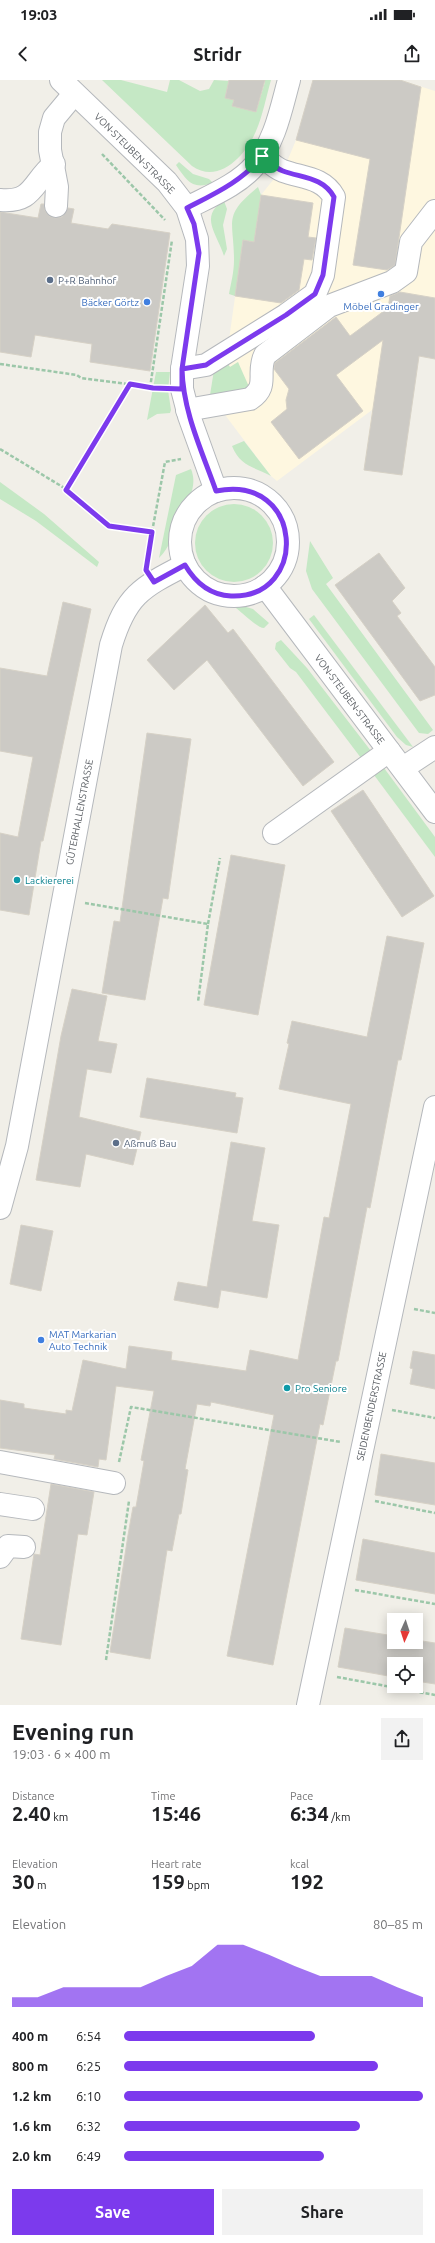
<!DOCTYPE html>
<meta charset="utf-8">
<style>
body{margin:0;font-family:Ubuntu,sans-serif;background:#f2f2f2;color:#202124;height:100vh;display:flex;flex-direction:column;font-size:15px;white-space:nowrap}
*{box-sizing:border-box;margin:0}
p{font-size:13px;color:#757577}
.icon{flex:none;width:22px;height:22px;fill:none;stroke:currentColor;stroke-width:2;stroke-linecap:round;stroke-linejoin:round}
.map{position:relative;height:1625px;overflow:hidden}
.side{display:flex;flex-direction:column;background:#fff;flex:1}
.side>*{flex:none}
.needle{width:26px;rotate:183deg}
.tools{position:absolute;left:387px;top:1533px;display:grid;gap:8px}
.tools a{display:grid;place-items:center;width:36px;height:36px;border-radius:0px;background:#fff;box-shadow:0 2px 10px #0003;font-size:20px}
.pin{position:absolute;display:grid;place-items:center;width:34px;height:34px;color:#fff;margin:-17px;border-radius:8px;box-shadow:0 2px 6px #0006}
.round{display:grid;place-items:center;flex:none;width:42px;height:42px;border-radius:0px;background:#f2f2f2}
.overview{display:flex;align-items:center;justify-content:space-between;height:68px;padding:0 12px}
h1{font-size:22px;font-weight:700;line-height:30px}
.stats{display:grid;grid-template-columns:repeat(3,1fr);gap:6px;height:68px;padding:4px 12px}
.stats div{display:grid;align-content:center}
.stats b{font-size:20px;font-weight:700}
.stats small{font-size:11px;font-weight:400}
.stats p{font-size:11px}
.chart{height:112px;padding:8px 12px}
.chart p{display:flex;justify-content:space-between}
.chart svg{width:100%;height:72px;margin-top:4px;fill:#7c3aed;opacity:.7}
.cta{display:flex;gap:8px;margin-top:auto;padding:8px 12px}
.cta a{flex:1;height:46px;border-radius:0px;background:#7c3aed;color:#fff;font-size:16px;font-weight:700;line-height:46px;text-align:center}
.cta a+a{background:#f2f2f2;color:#202124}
ul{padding:0 12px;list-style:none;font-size:13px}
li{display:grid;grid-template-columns:64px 48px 1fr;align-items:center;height:30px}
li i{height:10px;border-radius:5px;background:#7c3aed}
.status{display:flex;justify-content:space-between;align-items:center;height:28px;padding:0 20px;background:#fff;direction:ltr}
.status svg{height:11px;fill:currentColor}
header{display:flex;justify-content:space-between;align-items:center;height:52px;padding:0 12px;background:#fff;font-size:18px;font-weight:700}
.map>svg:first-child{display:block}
.commercial{fill:#fef7e0}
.green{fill:#c5e8c5}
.building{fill:#cccac5;stroke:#d6d1c6}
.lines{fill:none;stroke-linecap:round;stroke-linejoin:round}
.minor-casing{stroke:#b5b8bc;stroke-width:24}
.path{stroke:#9cc7a9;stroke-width:2.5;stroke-dasharray:4 2;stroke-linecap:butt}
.minor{stroke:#fff;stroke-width:22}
.route-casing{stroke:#fff;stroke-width:8}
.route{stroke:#7c3aed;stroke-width:5}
.service-dot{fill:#5c6f8a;stroke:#fff;stroke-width:1.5}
.shop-dot{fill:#3f7fe0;stroke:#fff;stroke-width:1.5}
.culture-dot{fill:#0f9aa8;stroke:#fff;stroke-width:1.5}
.labels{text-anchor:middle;stroke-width:4;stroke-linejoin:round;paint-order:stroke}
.street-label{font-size:10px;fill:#5f6368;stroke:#fff}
.service-label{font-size:10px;fill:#4e5e75;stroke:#fff;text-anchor:start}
.shop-label{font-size:10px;fill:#366cbe;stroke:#fff;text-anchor:end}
.culture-label{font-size:10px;fill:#0d838f;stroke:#fff;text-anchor:start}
</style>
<div class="status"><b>19:03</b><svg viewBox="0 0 49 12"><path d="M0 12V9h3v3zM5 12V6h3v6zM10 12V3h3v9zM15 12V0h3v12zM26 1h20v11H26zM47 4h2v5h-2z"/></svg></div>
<header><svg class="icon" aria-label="back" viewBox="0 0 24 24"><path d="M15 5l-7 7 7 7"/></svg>Stridr<svg class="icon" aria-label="share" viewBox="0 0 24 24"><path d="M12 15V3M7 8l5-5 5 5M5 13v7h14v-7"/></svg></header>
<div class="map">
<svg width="435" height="1625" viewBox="0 0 435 1625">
<rect width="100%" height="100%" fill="#f1efe8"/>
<polygon class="commercial" points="385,0 400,0 435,11 435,279 419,276 402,395 364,390 372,330 277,401 271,396 210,315 248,314 238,282 230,287 226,281 243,160 253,162 261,115 286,84 296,60 369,79"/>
<g class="green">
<path d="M 102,0 L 121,0 L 167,12 L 170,0 L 179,0 L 200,11 L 209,9 L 214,0 L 229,1 L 225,18 L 234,20 L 233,26 L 256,32 L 265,2 L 260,0 L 271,0 C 266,17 263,35 256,51 C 246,75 219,105 192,86 Z"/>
<path d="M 179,82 L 193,94 L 209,99 L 213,103 C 192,110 187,101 176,85 Z"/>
<path d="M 258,107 L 261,115 L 254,162 L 243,160 L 235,216 L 229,214 C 231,203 234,192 234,180 C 234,140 222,136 258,107 Z"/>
<path d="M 224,121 L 227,129 L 223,145 L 227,169 L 224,176 C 218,155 198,136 224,121 Z"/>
<polygon points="226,281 230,287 238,282 250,309 249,314 210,315 214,290"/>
<polygon points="156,292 170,292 168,310 171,330 170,333 157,334 147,340"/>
<path d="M 244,361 L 271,396 C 254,387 240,386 232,366 Z"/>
<path d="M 191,389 C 199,409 185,423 178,440 C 172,455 171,466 159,478 L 176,395 Z"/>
<polygon points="0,402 44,434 99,482 97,487 36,441 0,419"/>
<circle cx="234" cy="463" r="39"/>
<polygon points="310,461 333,498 326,504 433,650 428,654 419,653 312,509 306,491"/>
<path d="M 233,523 L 253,529 L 269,543 L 264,548 C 257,548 241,531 233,526 Z"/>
<polygon points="314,535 413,667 406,665 397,657 309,539"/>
<polygon points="281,560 307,588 371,671 361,678 296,592 290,588 275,569 276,563"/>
<polygon points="384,688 435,757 435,777 374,695"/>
</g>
<g class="building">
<polygon points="229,0 265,0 256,32 232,26 234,20 225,18"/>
<polygon points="313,0 400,0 421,7 395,185 387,190 353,185 370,79 296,60"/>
<polygon points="261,115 313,123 308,157 316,158 312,180 304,179 299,210 281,223 235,216 243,160 254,162"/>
<polygon points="41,124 44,124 45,131 49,136 55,138 62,137 68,128 74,129 71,143 108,149 112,144 170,153 150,291 90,282 92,264 35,255 31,277 0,272 0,132 38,138"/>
<polygon points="400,212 435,218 435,279 419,276 402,395 364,390 383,260 336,295 363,331 299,379 271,342 287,329 286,320 289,309 274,289 275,283 336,237 350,256 388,228 390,216"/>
<polygon points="379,473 405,508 392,521 401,533 397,536 435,587 435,615 420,621 335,505"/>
<polygon points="63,522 91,529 43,761 41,761 29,835 0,830 0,753 18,757 33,677 0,671 0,588 47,596"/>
<polygon points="205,525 228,553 233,549 334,682 303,706 207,580 174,610 147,580"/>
<polygon points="147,653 191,659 168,819 163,818 145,920 102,913 114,841 120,842"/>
<polygon points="363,710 434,816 402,837 331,731"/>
<polygon points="231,775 285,785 258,935 204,925"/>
<polygon points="387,856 424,863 401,980 398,980 370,1128 367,1127 338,1281 336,1281 323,1345 320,1344 273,1585 227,1576 274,1335 211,1322 210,1326 197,1324 185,1389 188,1390 181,1434 179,1434 172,1471 167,1470 150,1579 110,1572 128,1455 133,1427 136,1427 144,1381 141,1380 154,1311 116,1306 106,1380 99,1379 98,1387 54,1379 55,1375 0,1368 0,1320 24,1324 24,1328 66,1334 66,1330 72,1331 83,1280 126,1289 129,1266 172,1272 171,1280 246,1291 250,1270 298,1280 324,1137 329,1138 351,1024 279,1009 289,964 287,963 292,941 367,957"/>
<polygon points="72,909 107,916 98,961 117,964 111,993 87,989 79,1037 141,1052 133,1085 86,1074 80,1107 36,1100 61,956"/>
<polygon points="147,998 236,1013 235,1017 243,1018 237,1053 140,1037"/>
<polygon points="231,1062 265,1068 252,1141 279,1145 267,1218 221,1210 218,1228 174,1220 178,1202 207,1207"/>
<polygon points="21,1145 53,1151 41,1211 10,1204"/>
<polygon points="413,1271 435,1275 435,1309 410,1304 413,1289 410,1288"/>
<polygon points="381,1374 435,1383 435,1425 375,1415"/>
<polygon points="51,1404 94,1412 87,1455 78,1454 61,1565 21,1559 34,1474 40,1475"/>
<polygon points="363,1459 435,1473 435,1514 356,1500"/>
<polygon points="345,1548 394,1556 394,1562 416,1562 416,1560 435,1563 435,1604 416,1601 416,1584 394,1584 394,1597 338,1587"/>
</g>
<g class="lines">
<defs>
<g id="minor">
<polyline points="61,0 167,102 187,128 197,159 198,186 182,289 182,309 189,336 216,411"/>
<path d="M 0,120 C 34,123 32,102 54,84"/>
<polyline points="56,126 57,107 50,70 50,52 54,38 74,14"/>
<path d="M 187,128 C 210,116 238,105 255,85 C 275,62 281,29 289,0"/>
<path d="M 182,289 L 206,285 L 286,235 L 315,214 L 323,195 L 334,117 C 323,97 302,98 283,91 C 275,88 268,81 262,76"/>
<path d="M 187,330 L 250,319 C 270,306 256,293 265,275 L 329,226 L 392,202 L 406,192 L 411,162 L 435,131"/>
<circle cx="234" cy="462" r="54"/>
<polyline points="265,506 435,732"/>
<polyline points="403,688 435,667"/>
<polyline points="274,753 389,671"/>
<path d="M 0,1128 L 17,1066 L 111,565 C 126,516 140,508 185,485"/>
<polyline points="0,1382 114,1403"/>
<polyline points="0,1424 33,1429"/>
<polyline points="0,1477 8,1466 24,1467"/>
<polyline points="308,1625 435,1027"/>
</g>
</defs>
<use href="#minor" class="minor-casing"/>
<g class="path">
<polyline points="102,74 165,140"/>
<polyline points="0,284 77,295 81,298 160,308"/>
<polyline points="150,308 172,160"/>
<polyline points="0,369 66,409 104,443 109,446 152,452 148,480"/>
<polyline points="66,409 130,304"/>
<polyline points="152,452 165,382 181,379"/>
<polyline points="85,823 208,844 198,922"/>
<polyline points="208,844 220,778"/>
<polyline points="414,1229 435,1233"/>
<polyline points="392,1330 435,1338"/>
<polyline points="119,1382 131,1327 341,1362"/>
<polyline points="375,1421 435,1433"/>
<polyline points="355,1510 435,1524"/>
<polyline points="106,1580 129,1421"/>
<polyline points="337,1597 435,1615"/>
</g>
<use href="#minor" class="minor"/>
</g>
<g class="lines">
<defs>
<path id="route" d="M 262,76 C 243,101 214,114 187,128 L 194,144 L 199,173 L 182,289 L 182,309 L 153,308 L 130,304 L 66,410 L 109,446 L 152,452 L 146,490 L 154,502 L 185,485 C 195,502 210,515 231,516 C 310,519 304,393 216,411 C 202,371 183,332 182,289 L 206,285 L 212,281 L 286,235 L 315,214 L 323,195 L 334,117 C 323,97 302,98 283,91 C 275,88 268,81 262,76"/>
</defs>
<use href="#route" class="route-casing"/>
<use href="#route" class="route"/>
</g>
<g class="service-dot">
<circle cx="50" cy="200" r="4"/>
<circle cx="116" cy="1063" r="4"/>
</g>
<g class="shop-dot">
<circle cx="381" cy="214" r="4"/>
<circle cx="147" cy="222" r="4"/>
<circle cx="41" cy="1260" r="4"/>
</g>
<g class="culture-dot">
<circle cx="17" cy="800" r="4"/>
<circle cx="287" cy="1308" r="4"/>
</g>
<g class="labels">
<g class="street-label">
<text transform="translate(135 73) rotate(45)" y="4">VON-STEUBEN-STRASSE</text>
<text transform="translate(350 619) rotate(53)" y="4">VON-STEUBEN-STRASSE</text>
<text transform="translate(79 732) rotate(-79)" y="4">GÜTERHALLENSTRASSE</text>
<text transform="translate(371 1326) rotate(-78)" y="4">SEIDENBENDERSTRASSE</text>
</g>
<g class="service-label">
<text x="58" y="204">P+R Bahnhof</text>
<text x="124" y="1067">Aßmuß Bau</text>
</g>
<g class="shop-label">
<text x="139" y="226">Bäcker Görtz</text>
<text x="381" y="230" text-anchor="middle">Möbel Gradinger</text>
<text x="49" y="1258" text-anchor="start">MAT Markarian<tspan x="49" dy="12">Auto Technik</tspan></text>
</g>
<g class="culture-label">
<text x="25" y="804">Lackiererei</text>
<text x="295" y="1312">Pro Seniore</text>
</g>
</g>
</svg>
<div class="tools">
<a><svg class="needle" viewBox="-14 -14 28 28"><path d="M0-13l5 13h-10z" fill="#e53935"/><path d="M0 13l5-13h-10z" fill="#757577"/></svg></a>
<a><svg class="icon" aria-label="locate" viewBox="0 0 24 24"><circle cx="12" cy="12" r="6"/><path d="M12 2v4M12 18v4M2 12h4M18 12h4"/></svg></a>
</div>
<div class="pin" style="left:262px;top:76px;background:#1e9e55"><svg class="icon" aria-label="arrive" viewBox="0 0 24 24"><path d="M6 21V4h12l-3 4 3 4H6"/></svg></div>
</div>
<section class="side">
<div class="overview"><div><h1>Evening run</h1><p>19:03 · 6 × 400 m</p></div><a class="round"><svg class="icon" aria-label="share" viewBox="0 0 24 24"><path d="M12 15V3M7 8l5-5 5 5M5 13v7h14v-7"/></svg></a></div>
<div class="stats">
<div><p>Distance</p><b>2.40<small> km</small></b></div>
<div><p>Time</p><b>15:46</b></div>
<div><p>Pace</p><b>6:34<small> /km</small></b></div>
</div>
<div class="stats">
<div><p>Elevation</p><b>30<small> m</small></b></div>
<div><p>Heart rate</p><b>159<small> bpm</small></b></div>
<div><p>kcal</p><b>192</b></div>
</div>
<div class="chart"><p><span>Elevation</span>80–85 m</p>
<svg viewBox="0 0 160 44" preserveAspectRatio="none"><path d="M0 44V38L10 38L20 32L30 32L40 32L50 32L60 25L70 19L80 6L90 6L100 12L110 19L120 25L130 25L140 25L150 32L160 38V44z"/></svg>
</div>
<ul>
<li><b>400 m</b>6:54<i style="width:64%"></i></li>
<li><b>800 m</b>6:25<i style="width:85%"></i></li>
<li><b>1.2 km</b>6:10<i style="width:100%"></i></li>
<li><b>1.6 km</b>6:32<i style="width:79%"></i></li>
<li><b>2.0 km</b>6:49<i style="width:67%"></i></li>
</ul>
<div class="cta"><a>Save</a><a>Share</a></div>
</section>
